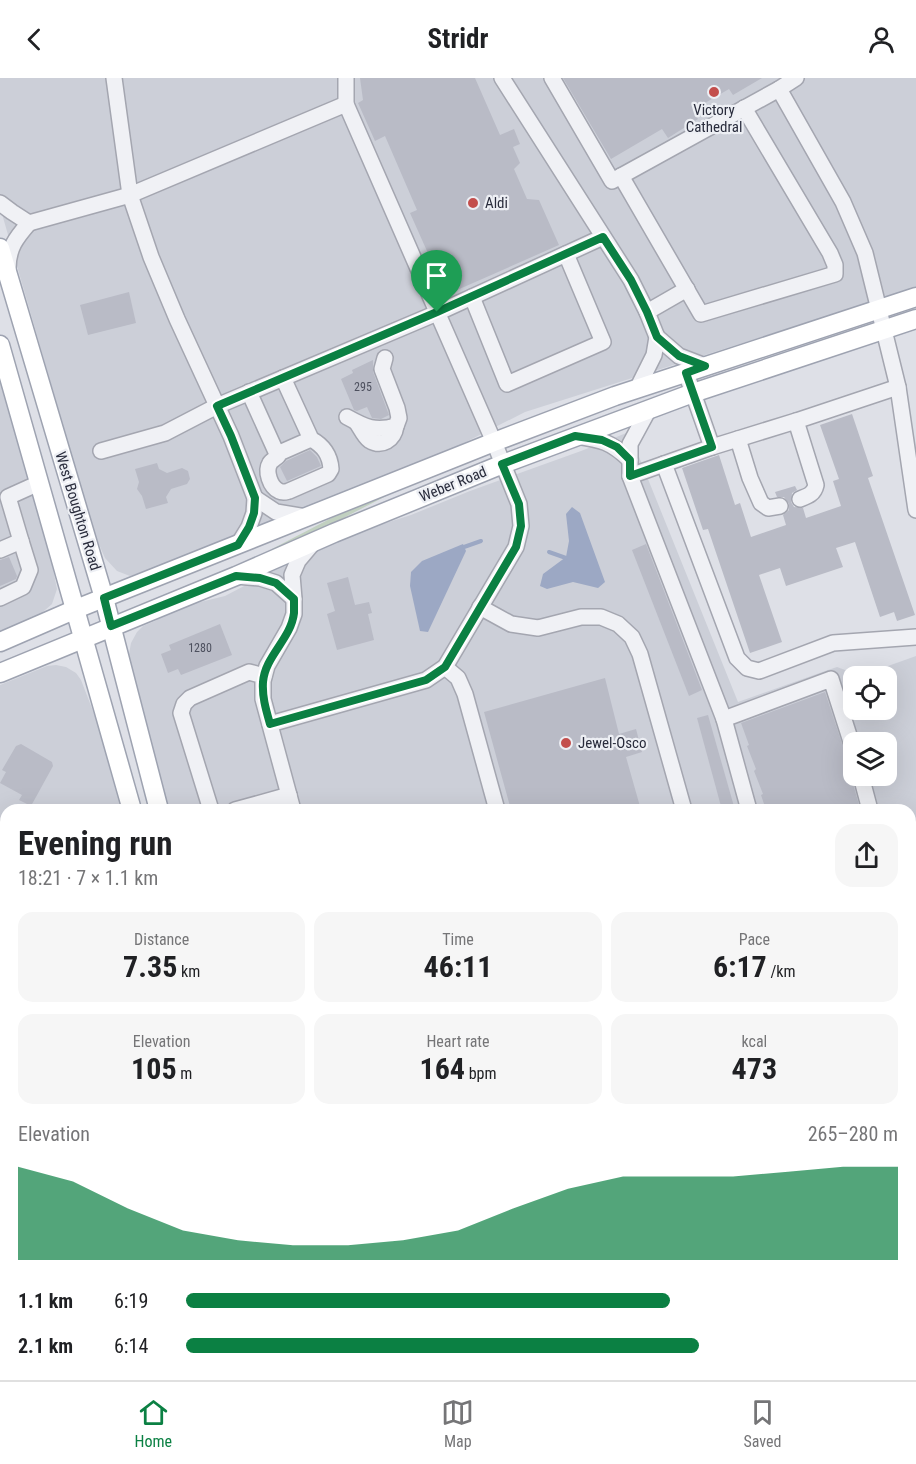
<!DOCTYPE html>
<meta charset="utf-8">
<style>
body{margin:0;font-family:"Roboto Condensed",sans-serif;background:#f6f6f6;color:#202124;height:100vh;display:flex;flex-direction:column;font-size:22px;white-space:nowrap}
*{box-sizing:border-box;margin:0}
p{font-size:20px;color:#757577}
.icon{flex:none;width:33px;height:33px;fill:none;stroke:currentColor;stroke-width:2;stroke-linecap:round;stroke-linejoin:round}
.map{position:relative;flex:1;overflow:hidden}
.side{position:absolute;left:0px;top:726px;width:916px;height:576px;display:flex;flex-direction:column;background:#fff;border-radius:18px 18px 0 0;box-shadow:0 6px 24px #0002}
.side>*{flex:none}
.tools{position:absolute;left:843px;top:588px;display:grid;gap:12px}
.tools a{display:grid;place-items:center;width:54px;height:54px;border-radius:12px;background:#fff;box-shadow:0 6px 24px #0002;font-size:30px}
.pin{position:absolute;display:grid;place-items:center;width:51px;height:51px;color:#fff;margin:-62px -26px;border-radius:50% 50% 50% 0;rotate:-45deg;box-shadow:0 0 6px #0007}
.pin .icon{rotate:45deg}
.round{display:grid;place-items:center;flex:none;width:63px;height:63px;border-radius:18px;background:#f6f6f6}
.headline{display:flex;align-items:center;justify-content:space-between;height:102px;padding:0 18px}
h1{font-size:33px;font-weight:700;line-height:45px}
.figures{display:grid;grid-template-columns:repeat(3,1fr);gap:9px;height:102px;padding:6px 18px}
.figures div{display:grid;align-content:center;border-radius:15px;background:#f6f6f6;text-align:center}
.figures b{font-size:30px;font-weight:700}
.figures small{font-size:16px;font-weight:400}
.figures p{font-size:16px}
.chart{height:168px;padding:12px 18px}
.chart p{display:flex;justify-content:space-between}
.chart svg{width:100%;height:108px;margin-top:6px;fill:#0b8043;opacity:.7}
ul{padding:0 18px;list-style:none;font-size:20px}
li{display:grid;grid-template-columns:96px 72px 1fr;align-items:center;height:45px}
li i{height:15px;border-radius:8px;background:#0b8043}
header{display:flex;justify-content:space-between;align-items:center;height:78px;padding:0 18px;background:#fff;font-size:27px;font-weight:700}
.tabs{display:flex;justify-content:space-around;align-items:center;height:84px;border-top:2px solid #e0e0e0;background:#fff;font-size:16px;color:#757577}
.tabs a{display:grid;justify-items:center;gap:3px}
.tabs .current{color:#0b8043}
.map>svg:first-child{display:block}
.built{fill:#cccfd8;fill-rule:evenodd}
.green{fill:#c1d0c0}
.water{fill:#9ca8c4}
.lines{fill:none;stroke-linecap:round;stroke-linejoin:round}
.stream{stroke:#9ca8c4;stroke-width:4}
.building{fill:#b9bbc6}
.minor-casing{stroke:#a4a6b0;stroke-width:18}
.major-casing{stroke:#9ea3b1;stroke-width:21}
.minor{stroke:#f0f1f5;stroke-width:15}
.major{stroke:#fff;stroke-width:18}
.route-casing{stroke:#fff;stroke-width:12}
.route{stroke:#0b8043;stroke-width:8}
.poi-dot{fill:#c34e4c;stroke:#edeff4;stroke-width:2}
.labels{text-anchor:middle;stroke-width:4.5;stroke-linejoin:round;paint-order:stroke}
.number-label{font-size:12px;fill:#4d505e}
.poi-label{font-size:15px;fill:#292c3c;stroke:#edeff4;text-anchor:start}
.street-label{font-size:15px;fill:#292c3c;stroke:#edeff4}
</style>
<header><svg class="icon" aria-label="back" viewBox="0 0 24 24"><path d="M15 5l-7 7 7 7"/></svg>Stridr<svg class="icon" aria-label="person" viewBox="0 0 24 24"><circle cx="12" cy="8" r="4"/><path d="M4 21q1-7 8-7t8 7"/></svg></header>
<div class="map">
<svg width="916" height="1302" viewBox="0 0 916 1302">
<rect width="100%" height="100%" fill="#dee0e7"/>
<g class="built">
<polygon points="0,0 916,0 916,210 525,334 458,368 164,487 130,498 117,493 105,480 94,455 0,129"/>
<polygon points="0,294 52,486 57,511 52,526 37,539 0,555"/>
<path d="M 629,354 L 738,624 L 828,592 L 837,589 L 845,592 L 852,601 L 853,601 L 854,632 L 886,632 L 886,598 L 860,598 L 916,578 L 916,1250 L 911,1251 L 910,732 L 167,732 L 137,620 L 129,576 L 131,565 L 137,554 L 143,548 L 155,543 L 180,529 L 225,518 L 313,472 L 348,457 L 411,437 L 470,413 L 581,373 ZM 854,664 L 886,664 L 886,698 L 854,698 Z"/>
<polygon points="56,587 66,589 76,595 81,602 98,646 122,732 6,732 6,1128 0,1130 0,607 47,588"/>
<polygon points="321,1296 872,1296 874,1302 323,1302"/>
</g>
<polygon class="green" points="389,414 390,416 318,453 272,473 272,471 343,434"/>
<g class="water">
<polygon points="572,429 580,435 605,504 598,510 573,504 547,511 540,508 543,496 566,479 569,463 566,436"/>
<polygon points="463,466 466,473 428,554 420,553 410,508 411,494 422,483"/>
</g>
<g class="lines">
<g class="stream">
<polyline points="464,469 481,463"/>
<polyline points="549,474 566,480"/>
</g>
</g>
<g class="building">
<polygon points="360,0 475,0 500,57 514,51 520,66 513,69 520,85 514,91 527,121 539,122 559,167 448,216 433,181 431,182 410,135 417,132 385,58 375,63 358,25 363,22"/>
<polygon points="563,0 762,0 733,17 729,11 693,32 698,41 668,60 662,51 611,81"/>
<polygon points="129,214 136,245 88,257 80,227"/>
<polygon points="373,282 373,294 389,337 381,341 372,340 367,329 357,333 354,332 341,301 353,295 352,292"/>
<polygon points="852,336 873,398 868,400 915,537 897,543 894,534 880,539 855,464 836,470 843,489 786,508 780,490 759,497 782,564 750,575 708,451 703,452 682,390 719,377 735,427 740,425 751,459 786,447 783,437 789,432 789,426 784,419 777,419 775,414 795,408 797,412 792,415 791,424 794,429 803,430 806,440 841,428 833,403 839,401 820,347"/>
<polygon points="310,372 317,379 321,388 287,403 280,389 286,383"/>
<polygon points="157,385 159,391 167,395 182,390 188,393 190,401 187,406 171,411 166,419 168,425 146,431 142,418 137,411 139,404 135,391"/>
<polygon points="646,466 702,612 689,618 632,472"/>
<polygon points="9,479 17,498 16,501 0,508 0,482"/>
<polygon points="348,499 355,527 369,524 372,535 368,536 374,562 337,572 327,536 335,533 327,505"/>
<polygon points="220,546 232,577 181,597 178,591 168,595 161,576 171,572 169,567"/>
<polygon points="605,600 619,656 636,651 642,674 626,679 641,732 511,732 484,634"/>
<polygon points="825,614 852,696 852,702 859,727 845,732 766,732 761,717 763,716 754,693 756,691 747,668 749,667 741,645"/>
<polygon points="708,637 735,732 722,732 697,640"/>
<polygon points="21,666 52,684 53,688 31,728 19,722 22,717 0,705 6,694 2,692 16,668"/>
</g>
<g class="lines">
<defs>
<g id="minor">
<polyline points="114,0 130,117 151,179 177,241 231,358 255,420 254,435 249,449 238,467"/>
<polyline points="502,0 631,202 647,234 657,259"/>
<polyline points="552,0 612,103 779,11 796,0"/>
<polyline points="779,11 843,124 865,175 898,309 916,432"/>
<polyline points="621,98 701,236 835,196 835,187 830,175 744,30"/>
<path d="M 0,125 L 12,134 L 29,145 C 16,160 8,170 8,191"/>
<polyline points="29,145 130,117 346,26"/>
<polyline points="472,219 507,306 603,264 566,176"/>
<polyline points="647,234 687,211"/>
<polyline points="686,295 712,369"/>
<path d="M 283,300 L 311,361 C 324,368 330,377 331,391 L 328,396 L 289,413 C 285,414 283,415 279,413 C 270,409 265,393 270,385 C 271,383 276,380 278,378 L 277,376 L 311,361"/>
<polyline points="637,311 654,277 657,259 679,278 705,288"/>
<polyline points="249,314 277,376"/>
<path d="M 347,339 C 365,349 375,354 396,348 L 399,340 L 397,330 L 382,291 L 385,280"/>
<path d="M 357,345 C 361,351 364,358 369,362 C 382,370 394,362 396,348"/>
<path d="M 575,358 C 602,362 610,363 630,382 L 630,366 L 649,331"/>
<polyline points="738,361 750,400 761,425 768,430 780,428"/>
<polyline points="101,373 165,355 217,328 437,235 603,159"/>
<polyline points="630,382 630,398 724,641 749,732"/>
<polyline points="664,386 737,580 747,590 759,593 833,565 916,559"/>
<polyline points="630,398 712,369 796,343"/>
<polyline points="255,420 276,434 306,439"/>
<path d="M 800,421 C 808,418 814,416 816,407 L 796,343 L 898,309"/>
<polyline points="0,472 21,463 8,419 39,405"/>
<polyline points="236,498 260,500 276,505 294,521 292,497 298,483 314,464"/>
<polyline points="0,520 23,509 30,492 21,463"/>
<polyline points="480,529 511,546 538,550 581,539 601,539 618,546 632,559 640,576 684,732"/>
<polyline points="445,589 458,600 465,616 497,732"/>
<polyline points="724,641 831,601 854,673"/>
<polyline points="270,646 426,602 445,589 516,469 521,448 519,426 494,364 346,26 346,0"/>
<polyline points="861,698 870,732"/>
<polyline points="211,732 181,635 184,626 190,620 249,594 264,598"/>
<polyline points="235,732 289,717"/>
<polyline points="293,732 263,621 263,603 267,588 289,550 294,536 294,521"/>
<polyline points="0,814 6,828"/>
<polyline points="910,896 916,924"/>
<polyline points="0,1106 6,1104"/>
<polyline points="910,1131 916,1129"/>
<polyline points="0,1228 6,1226"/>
<polyline points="159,1296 160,1302"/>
<polyline points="447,1296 449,1302"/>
<polyline points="615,1296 616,1302"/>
<polyline points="805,1296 807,1302"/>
</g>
<g id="major">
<polyline points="0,170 104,520 159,732"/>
<polyline points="0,267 132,732"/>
<polyline points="0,564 76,531 494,364 615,318 916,219"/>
<polyline points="0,595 236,498 334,455 503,386 693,315 916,241"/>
<polyline points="289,1296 291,1302"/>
<polyline points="314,1296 316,1302"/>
</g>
</defs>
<use href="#minor" class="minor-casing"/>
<use href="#major" class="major-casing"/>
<use href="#minor" class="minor"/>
<use href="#major" class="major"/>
</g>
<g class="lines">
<defs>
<path id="route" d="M 603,159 L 631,202 L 647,234 L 657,259 L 679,278 L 705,288 L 686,295 L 712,369 L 630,398 L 630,382 L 617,369 L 602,362 L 575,358 L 502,386 L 519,426 L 521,448 L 516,469 L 445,589 L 426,602 L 270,646 C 266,632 262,619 263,604 C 265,578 291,561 294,535 C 294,531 294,526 294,521 L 276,505 L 260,500 L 236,498 L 111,548 L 104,520 L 238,467 L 249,449 L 254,435 L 255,420 L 231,358 L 217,328 L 437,234 Z"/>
</defs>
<use href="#route" class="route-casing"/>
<use href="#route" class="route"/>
</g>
<g class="poi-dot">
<circle cx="714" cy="14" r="6"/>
<circle cx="473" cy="125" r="6"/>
<circle cx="566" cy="665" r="6"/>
</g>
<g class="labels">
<g class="number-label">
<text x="363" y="313">295</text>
<text x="200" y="574">1280</text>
</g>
<g class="poi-label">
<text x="714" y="37" text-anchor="middle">Victory<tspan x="714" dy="17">Cathedral</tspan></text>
<text x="485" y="130">Aldi</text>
<text x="578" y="670">Jewel-Osco</text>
</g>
<g class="street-label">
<text transform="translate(453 406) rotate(-22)" y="5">Weber Road</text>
<text transform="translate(78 433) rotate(73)" y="5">West Boughton Road</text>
</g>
</g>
</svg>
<div class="tools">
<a><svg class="icon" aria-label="locate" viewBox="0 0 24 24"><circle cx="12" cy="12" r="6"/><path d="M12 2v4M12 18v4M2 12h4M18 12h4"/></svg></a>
<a><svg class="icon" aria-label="layers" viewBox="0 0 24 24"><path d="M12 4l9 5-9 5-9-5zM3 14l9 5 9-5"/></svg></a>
</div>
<div class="pin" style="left:437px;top:234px;background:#1e9e55"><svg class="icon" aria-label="arrive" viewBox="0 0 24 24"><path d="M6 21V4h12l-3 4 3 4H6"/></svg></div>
<section class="side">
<div class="headline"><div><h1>Evening run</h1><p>18:21 · 7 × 1.1 km</p></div><a class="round"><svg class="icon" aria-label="share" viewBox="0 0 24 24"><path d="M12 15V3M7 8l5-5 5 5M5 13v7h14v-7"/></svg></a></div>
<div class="figures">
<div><p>Distance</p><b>7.35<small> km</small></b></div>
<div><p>Time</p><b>46:11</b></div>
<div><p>Pace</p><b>6:17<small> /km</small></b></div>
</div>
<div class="figures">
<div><p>Elevation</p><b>105<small> m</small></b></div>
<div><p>Heart rate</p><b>164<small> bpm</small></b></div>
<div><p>kcal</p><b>473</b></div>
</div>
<div class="chart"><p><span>Elevation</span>265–280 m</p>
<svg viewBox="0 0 160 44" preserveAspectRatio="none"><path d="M0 44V6L10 12L20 23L30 32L40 36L50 38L60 38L70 36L80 32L90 23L100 15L110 10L120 10L130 10L140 8L150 6L160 6V44z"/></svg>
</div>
<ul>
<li><b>1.1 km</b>6:19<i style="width:68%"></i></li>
<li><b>2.1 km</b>6:14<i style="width:72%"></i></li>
</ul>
</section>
</div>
<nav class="tabs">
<a class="current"><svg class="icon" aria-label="home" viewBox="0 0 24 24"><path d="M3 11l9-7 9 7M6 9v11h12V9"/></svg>Home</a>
<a><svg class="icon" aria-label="map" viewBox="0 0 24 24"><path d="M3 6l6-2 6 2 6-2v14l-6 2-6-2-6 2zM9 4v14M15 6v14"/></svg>Map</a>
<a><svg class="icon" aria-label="saved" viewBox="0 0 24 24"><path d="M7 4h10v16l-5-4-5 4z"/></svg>Saved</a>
</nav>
